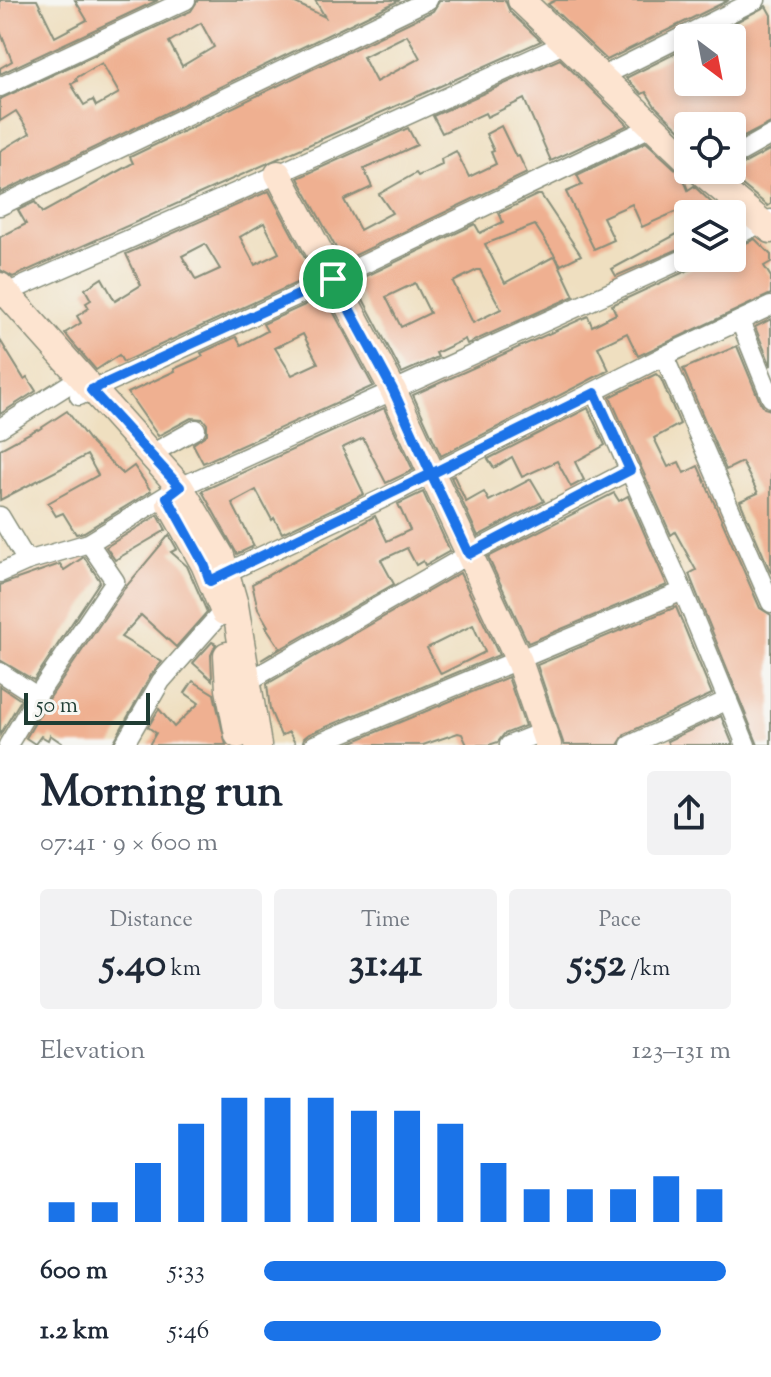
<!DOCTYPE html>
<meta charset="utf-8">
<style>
body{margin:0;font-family:"Sorts Mill Goudy",serif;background:#f2f2f3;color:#1f2937;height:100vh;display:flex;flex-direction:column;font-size:30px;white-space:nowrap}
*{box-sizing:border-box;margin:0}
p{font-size:26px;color:#747a83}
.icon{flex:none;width:44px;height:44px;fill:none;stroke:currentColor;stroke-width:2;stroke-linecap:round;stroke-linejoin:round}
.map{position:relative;height:745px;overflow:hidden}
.sheet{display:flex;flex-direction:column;background:#fff;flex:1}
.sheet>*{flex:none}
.needle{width:52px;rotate:148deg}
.tools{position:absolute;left:674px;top:24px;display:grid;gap:16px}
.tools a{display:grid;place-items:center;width:72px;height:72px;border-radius:8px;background:#fff;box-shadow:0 4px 12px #0003;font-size:40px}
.scale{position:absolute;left:24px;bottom:20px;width:126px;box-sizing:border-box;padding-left:8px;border:4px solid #1f3d34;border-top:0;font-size:22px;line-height:28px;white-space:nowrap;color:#1f3d34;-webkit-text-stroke:6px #f6f6f2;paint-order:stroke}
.pin{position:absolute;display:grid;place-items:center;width:68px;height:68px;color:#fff;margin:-34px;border:4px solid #fff;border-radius:50%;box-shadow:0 2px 8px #0007}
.round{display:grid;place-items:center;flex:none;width:84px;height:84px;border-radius:8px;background:#f2f2f3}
.headline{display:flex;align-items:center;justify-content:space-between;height:136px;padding:0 40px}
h1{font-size:44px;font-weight:800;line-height:60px}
.stats{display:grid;grid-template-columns:repeat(3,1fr);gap:12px;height:136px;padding:8px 40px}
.stats div{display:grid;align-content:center;border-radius:8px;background:#f2f2f3;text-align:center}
.stats b{font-size:40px;font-weight:800}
.stats small{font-size:22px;font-weight:400}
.stats p{font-size:22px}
.chart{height:224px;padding:16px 40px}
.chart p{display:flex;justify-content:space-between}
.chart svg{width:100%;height:144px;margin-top:8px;stroke:#1a73e8;stroke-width:6}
ul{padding:0 40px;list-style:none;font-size:26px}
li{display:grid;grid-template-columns:128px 96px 1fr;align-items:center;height:60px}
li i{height:20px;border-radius:10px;background:#1a73e8}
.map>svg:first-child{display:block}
.building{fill:#efb091;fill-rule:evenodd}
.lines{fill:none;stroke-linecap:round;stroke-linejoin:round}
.street-casing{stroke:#878e7a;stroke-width:21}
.secondary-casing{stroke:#878e7a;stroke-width:29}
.street{stroke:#fff;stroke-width:18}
.secondary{stroke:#fde4d0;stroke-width:26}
.route-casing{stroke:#fff;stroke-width:16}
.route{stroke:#1a73e8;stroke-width:10}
</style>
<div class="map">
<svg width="771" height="745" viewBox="0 0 771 745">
<rect width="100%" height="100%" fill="#f6f6f2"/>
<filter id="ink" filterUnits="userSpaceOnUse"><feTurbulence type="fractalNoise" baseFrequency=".0125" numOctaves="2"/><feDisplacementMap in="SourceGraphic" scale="16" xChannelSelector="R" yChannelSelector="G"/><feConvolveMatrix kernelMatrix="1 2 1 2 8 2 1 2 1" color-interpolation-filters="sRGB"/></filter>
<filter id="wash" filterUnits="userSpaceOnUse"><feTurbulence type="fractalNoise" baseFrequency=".006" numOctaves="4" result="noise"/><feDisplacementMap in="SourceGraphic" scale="32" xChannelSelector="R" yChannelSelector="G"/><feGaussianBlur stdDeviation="1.8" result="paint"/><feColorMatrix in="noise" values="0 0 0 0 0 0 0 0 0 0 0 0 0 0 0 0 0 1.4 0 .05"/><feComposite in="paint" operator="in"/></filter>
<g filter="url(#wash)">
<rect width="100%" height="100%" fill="#efdfc0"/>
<g id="blocks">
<g class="building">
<polygon points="0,0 37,0 55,37 87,20 75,0 158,0 0,74 0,68 12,61 0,31"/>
<path d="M 198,0 L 289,0 L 325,17 L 315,0 L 400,0 L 0,193 L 0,151 L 30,133 L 16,111 L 0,121 L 0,99 L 191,11 ZM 201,23 L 214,47 L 182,66 L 169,42 ZM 102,63 L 119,93 L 96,106 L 93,100 L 84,105 L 71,84 L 77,81 L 76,78 Z"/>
<path d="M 440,0 L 505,0 L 510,12 L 541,41 L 13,277 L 0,270 L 0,237 L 26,224 L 18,210 L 35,202 L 42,213 L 133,163 L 130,157 L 433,11 ZM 407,35 L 420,58 L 376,82 L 363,57 Z"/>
<polygon points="556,0 729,0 607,60 548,4"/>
<polygon points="766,6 771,15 771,123 732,143 732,126 688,126 688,138 655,106 646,92 642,94 626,78 688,47 688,82 732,82 732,62 738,59 732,49 732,38 706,38"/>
<polygon points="560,59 628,125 551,161 524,99 487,117 485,113 442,133 433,116"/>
<polygon points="501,126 516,157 519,156 527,173 343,261 298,178 408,128 417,145 364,169 372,187 344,200 360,230 392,213 379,194 416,173 418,176 442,165 441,159 456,151 469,177 496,164 491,152 494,151 486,134"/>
<polygon points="646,142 682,175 688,190 694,186 716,207 687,214 684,208 642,227 632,204 603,217 614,240 594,249 566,192 582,185 577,175"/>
<polygon points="771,149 771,204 768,206 724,170 738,167"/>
<path d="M 269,191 L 314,275 L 123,362 L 119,355 L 96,370 L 72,342 L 65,333 L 81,323 L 77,316 L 89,308 L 86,303 L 91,300 L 85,289 L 102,278 L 115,301 L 141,285 L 126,254 ZM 264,223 L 279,253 L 255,265 L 240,237 ZM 205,244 L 220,269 L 196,280 L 182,256 Z"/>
<path d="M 537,195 L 541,195 L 581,255 L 561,265 L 535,225 L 485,244 L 505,283 L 555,256 L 574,296 L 467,344 L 465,339 L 436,353 L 438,357 L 402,373 L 354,282 L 475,224 L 480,233 L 503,222 L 499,213 ZM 477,270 L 480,270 L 501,309 L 473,323 L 453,282 ZM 415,283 L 430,313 L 401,327 L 386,297 Z"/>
<polygon points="688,228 688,245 616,276 612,269"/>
<polygon points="755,239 771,255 771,262 764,266 771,277 771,294 638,356 627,333 598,347 609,370 441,456 413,395 588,316 592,326 616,314 612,305 693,268 706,258 732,258 732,249"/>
<path d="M 320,298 L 334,313 L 373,386 L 203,463 L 193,444 L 207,434 L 207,424 L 203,419 L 191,418 L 158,436 L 128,393 L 175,371 L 174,369 L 203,356 L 201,353 L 236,337 L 241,345 L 267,331 L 263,324 ZM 303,334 L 318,363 L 292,375 L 275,348 Z"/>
<polygon points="771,319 771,366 755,327"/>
<polygon points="0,340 24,379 27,377 36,391 0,414"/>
<polygon points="737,346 760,402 764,408 771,410 771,573 740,501 758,493 742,462 726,470 683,369"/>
<polygon points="656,374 661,379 680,424 654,438 668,467 679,462 684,473 698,466 760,608 771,615 771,745 758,745 689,574 696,570 675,532 671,535 610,397"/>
<polygon points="384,408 413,470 386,483 363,438 342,448 364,494 282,533 274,518 272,520 256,490 232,503 254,546 237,554 202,491"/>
<polygon points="588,408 605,445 575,462 584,480 571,487 557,461 522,477 512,457 494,468 488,459"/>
<polygon points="67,411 92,444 123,474 134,466 151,491 84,532 76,534 63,513 56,516 48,503 98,475 87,455 0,500 0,449 37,429 38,430"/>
<polygon points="454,476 466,502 484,492 489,501 531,479 544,501 478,536 451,477"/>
<polygon points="423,492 450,551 425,565 423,561 416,565 407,548 381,560 394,584 261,660 280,648 266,627 268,626 258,609 252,584 375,516 387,541 410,530 398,504"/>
<polygon points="614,493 619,501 628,496 667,585 528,643 488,557"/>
<polygon points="158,515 166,530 115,560 106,547"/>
<polygon points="169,535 177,549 171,552 187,566 207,612 176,647 141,615 121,637 162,662 151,675 112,745 65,745 50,735 48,740 41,736 35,744 26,738 47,702 124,589"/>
<polygon points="84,557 100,581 34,680 0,660 0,585 60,564 64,570"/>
<path d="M 460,573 L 499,655 L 309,734 L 304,738 L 302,745 L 296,745 L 289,732 L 281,736 L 270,710 L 267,684 ZM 473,625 L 485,652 L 441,674 L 427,648 Z"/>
<polygon points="676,607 712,694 625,734 618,745 564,745 537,665"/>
<polygon points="212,642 216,644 211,655 212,680 193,663"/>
<polygon points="508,677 525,726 504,734 498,742 489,745 467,745 462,734 458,733 423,745 345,745"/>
<polygon points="193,681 214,694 226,745 149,745 156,733 148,727 159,709 174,727 199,703 185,693"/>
<polygon points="0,686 21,700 0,735"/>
<polygon points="721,716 733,745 669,745 667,741"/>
</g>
</g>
</g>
<g filter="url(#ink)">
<use href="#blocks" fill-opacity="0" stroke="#878e7a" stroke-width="2"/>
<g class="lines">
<defs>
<g id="street">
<polyline points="601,77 756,0"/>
<polyline points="0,87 186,0"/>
<polyline points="732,157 771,135"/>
<polyline points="0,206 428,0"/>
<polyline points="732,237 771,219"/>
<polyline points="4,294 278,174 566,43"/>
<polyline points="740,321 771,398"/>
<polyline points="664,356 771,603"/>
<polyline points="595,393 683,591 746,745"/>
<polyline points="79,396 333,279 653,126"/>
<polyline points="0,428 68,385"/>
<polyline points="151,454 196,429"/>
<polyline points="0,516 27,561"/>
<polyline points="0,573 27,561 89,543 180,487 688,257"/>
<polyline points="217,577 384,498 664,356 771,306"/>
<polyline points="0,672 37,696"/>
<polyline points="247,682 469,554 630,470"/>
<polyline points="8,745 37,696 115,581 89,543"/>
<polyline points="124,745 161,681 224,610"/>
<polyline points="314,745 683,591"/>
<polyline points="509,745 542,732"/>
<polyline points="630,745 728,700"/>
</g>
<g id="secondary">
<polyline points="521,0 688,160"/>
<polyline points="699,170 771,230"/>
<polyline points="278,174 393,390 519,661 548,745"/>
<polyline points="0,286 180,487 221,556 235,605 258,745"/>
<polyline points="170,504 204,564 224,612"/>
<polyline points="227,655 229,689 238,735"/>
</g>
</defs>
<use href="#street" class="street-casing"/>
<use href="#secondary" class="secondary-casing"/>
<use href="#street" class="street"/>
<use href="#secondary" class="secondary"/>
</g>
</g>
<g class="lines" filter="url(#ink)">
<defs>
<polyline id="route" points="333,279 91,390 180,487 167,497 204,564 210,581 431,474 469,554 630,470 595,393 431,474 393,390 333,279"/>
</defs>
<use href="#route" class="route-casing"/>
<use href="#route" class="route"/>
</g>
</svg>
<div class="tools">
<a><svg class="needle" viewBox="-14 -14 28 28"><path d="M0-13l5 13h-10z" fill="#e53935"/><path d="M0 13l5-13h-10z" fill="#747a83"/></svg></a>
<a><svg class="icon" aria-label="locate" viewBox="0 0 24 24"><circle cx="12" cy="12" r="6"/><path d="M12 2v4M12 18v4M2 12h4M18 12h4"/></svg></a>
<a><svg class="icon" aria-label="layers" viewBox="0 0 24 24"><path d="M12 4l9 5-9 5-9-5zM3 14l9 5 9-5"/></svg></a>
</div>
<div class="scale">50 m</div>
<div class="pin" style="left:333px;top:279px;background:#1e9e55"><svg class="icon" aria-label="arrive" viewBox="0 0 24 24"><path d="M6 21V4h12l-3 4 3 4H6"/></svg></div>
</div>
<section class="sheet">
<div class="headline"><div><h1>Morning run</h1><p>07:41 · 9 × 600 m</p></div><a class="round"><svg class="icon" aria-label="share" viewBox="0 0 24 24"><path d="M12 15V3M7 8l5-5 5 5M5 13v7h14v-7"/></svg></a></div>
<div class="stats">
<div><p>Distance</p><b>5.40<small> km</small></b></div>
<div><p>Time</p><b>31:41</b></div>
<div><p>Pace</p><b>5:52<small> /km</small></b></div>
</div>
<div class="chart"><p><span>Elevation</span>123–131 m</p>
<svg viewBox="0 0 160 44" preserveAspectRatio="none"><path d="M5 44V38M15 44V38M25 44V26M35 44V14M45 44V6M55 44V6M65 44V6M75 44V10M85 44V10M95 44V14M105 44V26M115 44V34M125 44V34M135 44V34M145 44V30M155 44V34"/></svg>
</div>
<ul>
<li><b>600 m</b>5:33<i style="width:99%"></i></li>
<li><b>1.2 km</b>5:46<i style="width:85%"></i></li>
</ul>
</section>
